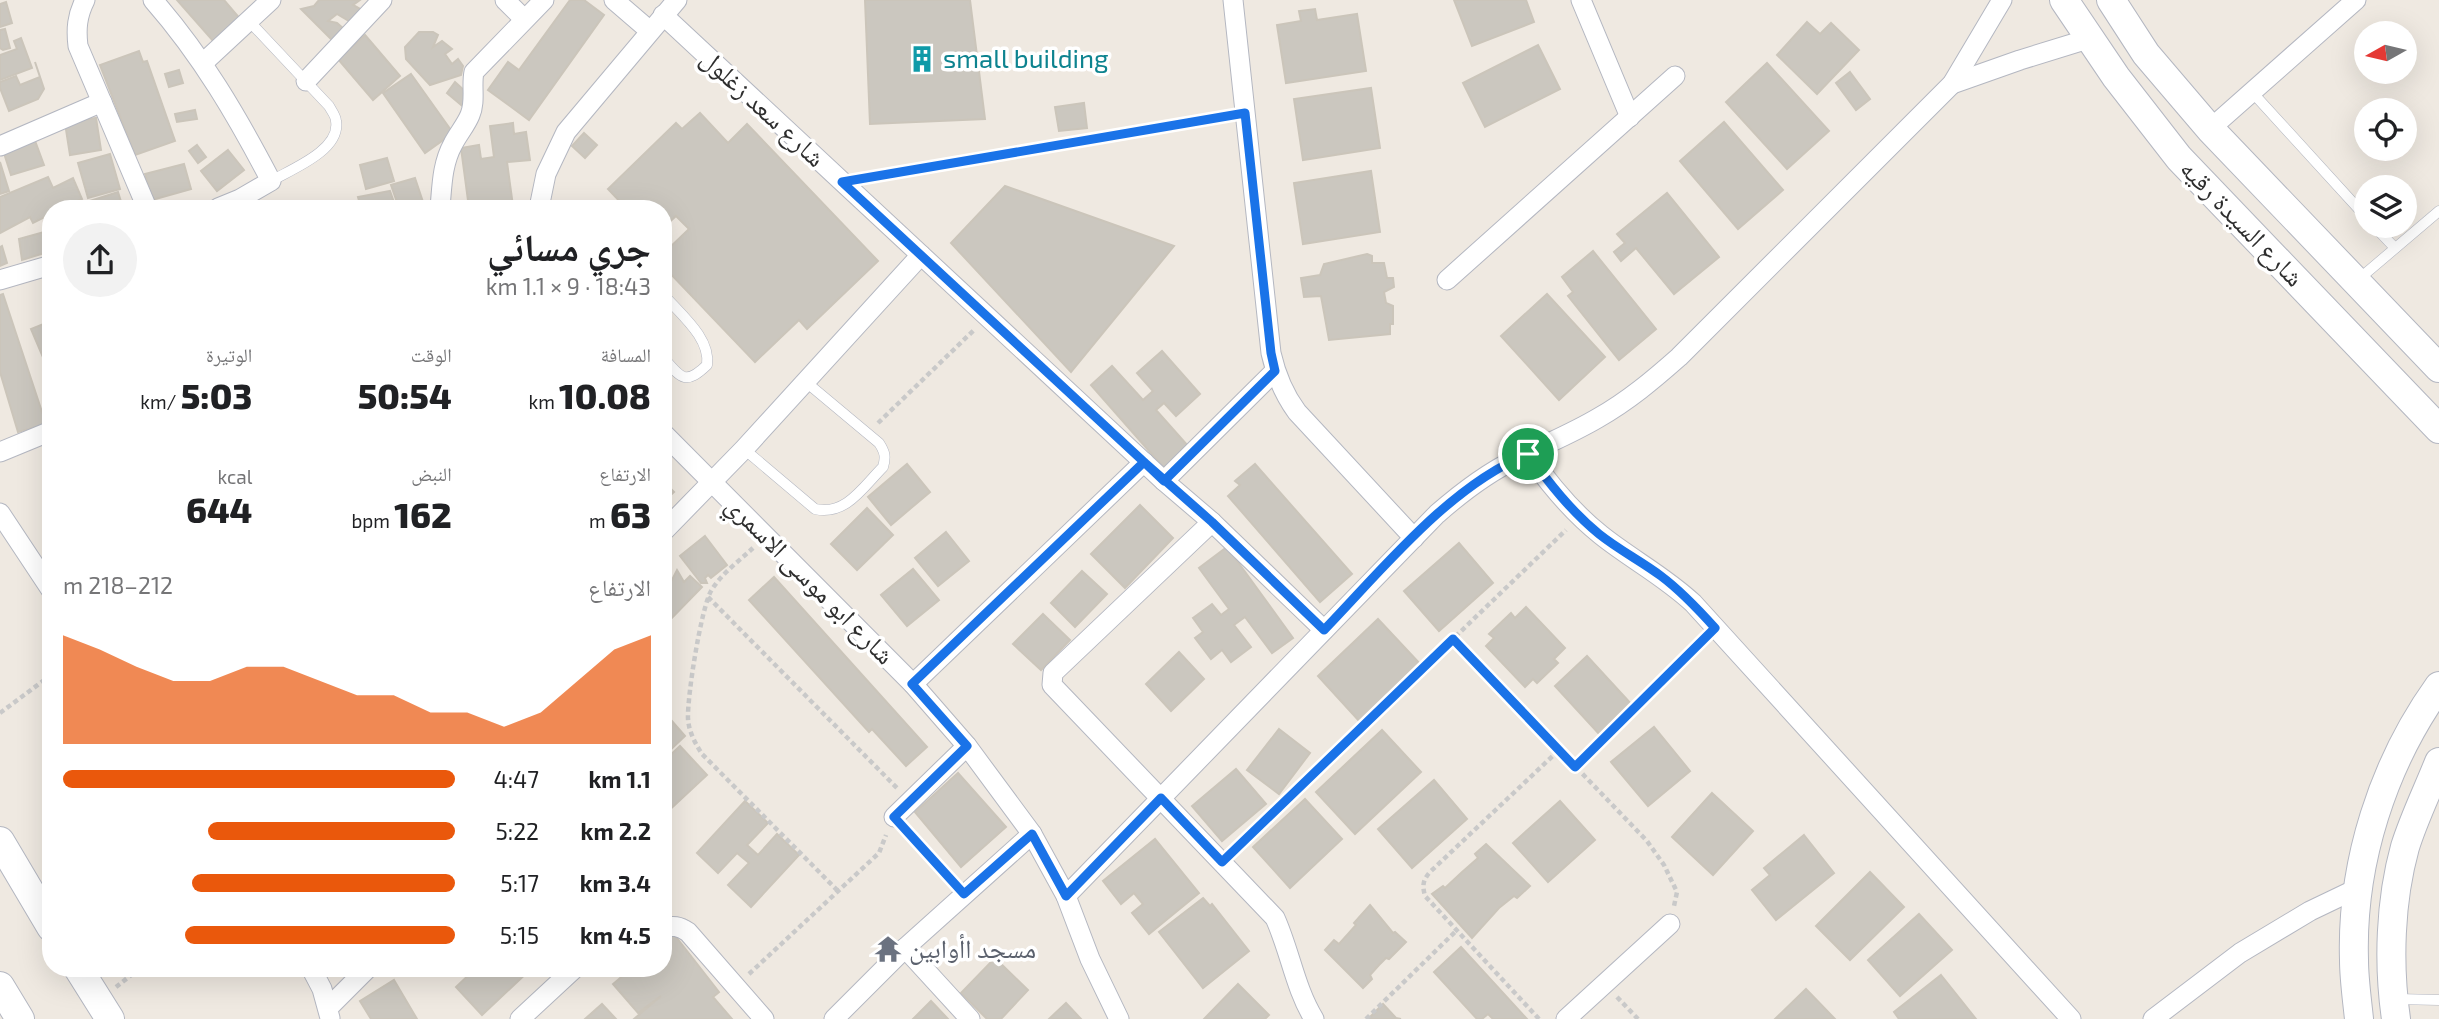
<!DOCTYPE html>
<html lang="ar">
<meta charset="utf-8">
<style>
body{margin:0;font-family:"Exo 2","Noto Naskh Arabic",sans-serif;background:#f2f2f2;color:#202124;direction:rtl;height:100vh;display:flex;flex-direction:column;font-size:26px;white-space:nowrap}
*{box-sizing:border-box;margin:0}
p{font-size:23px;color:#757577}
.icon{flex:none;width:38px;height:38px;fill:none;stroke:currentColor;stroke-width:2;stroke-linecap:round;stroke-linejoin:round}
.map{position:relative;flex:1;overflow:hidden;direction:ltr}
.side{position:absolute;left:42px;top:200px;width:630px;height:777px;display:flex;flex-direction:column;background:#fff;border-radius:28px;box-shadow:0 7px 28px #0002;direction:rtl}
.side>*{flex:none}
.needle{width:46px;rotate:262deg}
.fabs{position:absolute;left:2354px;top:21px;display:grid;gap:14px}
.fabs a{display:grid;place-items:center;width:63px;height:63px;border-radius:50%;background:#fff;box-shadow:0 7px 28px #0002;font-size:35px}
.pin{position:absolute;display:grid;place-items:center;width:60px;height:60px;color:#fff;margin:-30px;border:4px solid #fff;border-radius:50%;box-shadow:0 2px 7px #0007}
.round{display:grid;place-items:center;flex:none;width:74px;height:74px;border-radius:37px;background:#f2f2f2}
.overview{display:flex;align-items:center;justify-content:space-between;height:119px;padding:0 21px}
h1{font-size:38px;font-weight:800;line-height:52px}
.figures{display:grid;grid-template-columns:repeat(3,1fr);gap:10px;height:119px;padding:7px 21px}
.figures div{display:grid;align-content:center}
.figures b{font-size:35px;font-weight:800}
.figures small{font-size:19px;font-weight:400}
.figures p{font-size:19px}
.chart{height:196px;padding:14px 21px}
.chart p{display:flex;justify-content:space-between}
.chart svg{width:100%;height:126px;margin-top:7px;fill:#ea580c;opacity:.7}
ul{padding:0 21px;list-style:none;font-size:23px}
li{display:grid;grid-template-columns:112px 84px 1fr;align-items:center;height:52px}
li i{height:18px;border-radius:9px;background:#ea580c}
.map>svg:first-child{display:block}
.building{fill:#cbc7bf;stroke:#cbc5ba;stroke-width:2}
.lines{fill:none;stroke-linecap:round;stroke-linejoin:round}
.lane-casing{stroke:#b4b7c1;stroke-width:11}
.street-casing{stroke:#b4b7c1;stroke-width:21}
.secondary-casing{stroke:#b4b7c1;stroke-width:30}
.path{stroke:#c9c9c9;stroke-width:4.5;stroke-dasharray:5 3.5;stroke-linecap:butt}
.lane{stroke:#fff;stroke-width:10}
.street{stroke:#fff;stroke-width:19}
.secondary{stroke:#fff;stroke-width:28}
.route-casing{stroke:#fff;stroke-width:14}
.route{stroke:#1a73e8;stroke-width:9}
.labels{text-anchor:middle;stroke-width:7;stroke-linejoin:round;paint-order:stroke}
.culture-label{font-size:26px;fill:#0d838f;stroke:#fff;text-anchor:start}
.street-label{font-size:26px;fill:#2e2e2e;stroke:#fff}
.worship-label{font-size:26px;fill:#5b616d;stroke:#fff;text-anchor:start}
</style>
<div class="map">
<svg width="2439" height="1019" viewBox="0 0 2439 1019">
<rect width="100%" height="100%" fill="#efe9e1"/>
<g class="building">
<polygon points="177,0 224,0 241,20 215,43"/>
<polygon points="319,0 360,0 353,5 364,11 349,21 337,14 328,21 337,23 344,29 333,41 301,9 314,6"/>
<polygon points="570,0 584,0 604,15 529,120 488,90 508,62 519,70"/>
<polygon points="865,0 970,0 985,119 870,124"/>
<polygon points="1454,0 1526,0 1534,22 1472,46"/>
<polygon points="6,2 12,23 0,27 0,4"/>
<polygon points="1315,9 1317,20 1357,14 1366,71 1286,83 1277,25 1301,21 1299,11"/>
<polygon points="1807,22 1820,34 1831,23 1859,50 1817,94 1777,55"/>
<polygon points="5,29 10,48 3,50 0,48 0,30"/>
<polygon points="419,32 433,32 438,35 433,47 442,41 452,49 445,54 452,64 458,59 463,66 461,75 430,85 406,59 405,47"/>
<polygon points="365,35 400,76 373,100 338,59"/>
<polygon points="21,38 32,68 0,80 0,55 17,49 14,41"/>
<polygon points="1538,45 1560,89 1485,127 1463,83"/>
<polygon points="139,51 143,62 147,61 175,141 135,155 100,65"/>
<polygon points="35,62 44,89 38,99 9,111 0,88 0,82 16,76 20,85 40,77"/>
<polygon points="1767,63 1829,131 1787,169 1726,102"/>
<polygon points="179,70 183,83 169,87 165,74"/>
<polygon points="1850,72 1870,99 1856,110 1836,83"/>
<polygon points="411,74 453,133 425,153 383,93"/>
<polygon points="455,82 477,102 466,109 447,93"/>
<polygon points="1371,88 1380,148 1303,160 1294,99"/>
<polygon points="1084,103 1087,128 1059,131 1055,107"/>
<polygon points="195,110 197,119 177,122 175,114"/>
<polygon points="700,113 728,143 747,124 878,261 807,329 799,320 755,362 663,266 671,255 667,250 689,229 676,216 663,228 663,208 626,208 608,189 676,123 682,129"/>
<polygon points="96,118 101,150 70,155 65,123"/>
<polygon points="1724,122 1783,190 1738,229 1680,161"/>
<polygon points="513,123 514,134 526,132 530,160 507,162 513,206 469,208 461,148 479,145 481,159 494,157 490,126"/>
<polygon points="584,133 597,145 585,158 572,146"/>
<polygon points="34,138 44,165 11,175 3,150"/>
<polygon points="197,145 206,157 198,163 189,151"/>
<polygon points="228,150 244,170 217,191 201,171"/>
<polygon points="110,154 120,189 88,198 78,163"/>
<polygon points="387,158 394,181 366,189 360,165"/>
<polygon points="0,162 9,191 0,194"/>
<polygon points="184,164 191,189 152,200 145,174"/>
<polygon points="1371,171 1380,232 1303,244 1294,183"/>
<polygon points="48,177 53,188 73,178 82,199 62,208 51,208 51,214 33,223 30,217 0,233 0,197"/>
<polygon points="415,178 425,208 399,208 391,185"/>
<polygon points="1005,186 1174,246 1071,372 951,243"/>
<polygon points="390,191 396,208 361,208 358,197"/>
<polygon points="118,192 123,208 72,208 71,207"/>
<polygon points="1667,193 1719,257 1674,294 1636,248 1621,261 1614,252 1625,243 1617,234"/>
<polygon points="51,230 51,251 22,260 19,239"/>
<polygon points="2,246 7,263 0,266 0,247"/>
<polygon points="1593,251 1656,329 1619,360 1568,296 1573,292 1562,277"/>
<polygon points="1367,254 1372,256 1372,263 1384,263 1387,278 1393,278 1394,287 1384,292 1386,303 1393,306 1393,324 1390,324 1390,334 1329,340 1321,296 1304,297 1301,278 1320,275 1324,264"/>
<polygon points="3,294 46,424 18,432 0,372 0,295"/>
<polygon points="1547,294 1605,357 1559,400 1501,336"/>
<polygon points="51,321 51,368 48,369 31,329"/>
<polygon points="1162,351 1200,394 1176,416 1164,403 1156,410 1188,446 1164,468 1091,385 1112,366 1143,400 1153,391 1137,373"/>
<polygon points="907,464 930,492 891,525 868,497"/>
<polygon points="1255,464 1352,574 1320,602 1228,496 1240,485 1235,481"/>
<polygon points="663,481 674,492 663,502"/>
<polygon points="1140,505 1173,538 1125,588 1091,554"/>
<polygon points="867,508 893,535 857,570 831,544"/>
<polygon points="946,532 969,561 938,586 915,558"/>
<polygon points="705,536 727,565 711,578 708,575 705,578 707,583 701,583 680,556"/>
<polygon points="1459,543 1493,583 1439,631 1404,591"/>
<polygon points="1227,547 1293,638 1272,653 1245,617 1234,625 1251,647 1231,662 1222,650 1211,659 1195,638 1203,632 1193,618 1212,604 1221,615 1229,609 1199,568"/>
<polygon points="913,569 939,600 907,626 881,595"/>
<polygon points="677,570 684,582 690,576 702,587 668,622 663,618 663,576 672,580"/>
<polygon points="1082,571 1107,594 1075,627 1051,603"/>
<polygon points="774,577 927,747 906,766 872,729 869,732 749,600"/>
<polygon points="1526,607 1565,648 1554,659 1558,663 1537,683 1533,679 1525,687 1486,646 1494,638 1489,634 1511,613 1515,618"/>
<polygon points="1043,614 1070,640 1041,670 1013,644"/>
<polygon points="1378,619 1422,666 1361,723 1318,676"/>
<polygon points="1179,652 1204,679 1171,711 1146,684"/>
<polygon points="1587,656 1633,706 1601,736 1555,686"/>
<polygon points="664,712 685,736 663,757 663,713"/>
<polygon points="1654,727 1690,771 1648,806 1611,762"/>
<polygon points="1279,729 1310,753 1279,794 1247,770"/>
<polygon points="1382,730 1421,772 1355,834 1316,792"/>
<polygon points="680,746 707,775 663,816 663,762"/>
<polygon points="1236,769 1266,804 1222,841 1192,806"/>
<polygon points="958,773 1006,827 961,867 915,812"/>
<polygon points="1434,780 1467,819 1412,868 1378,829"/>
<polygon points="1712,793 1753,831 1713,875 1672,837"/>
<polygon points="1305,799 1342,839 1290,888 1253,847"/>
<polygon points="745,801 768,823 747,845 758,855 777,834 799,855 751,907 728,885 749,863 737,853 718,873 697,853"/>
<polygon points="1560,801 1595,840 1548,882 1513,843"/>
<polygon points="1804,835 1834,873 1776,920 1752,890 1770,875 1764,868"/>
<polygon points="1155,839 1199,893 1149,934 1132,913 1143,904 1134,893 1121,904 1103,881"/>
<polygon points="1486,844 1530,886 1517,898 1514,896 1499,908 1472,938 1432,894 1443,886 1445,888 1461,873 1478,858 1475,854"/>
<polygon points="1870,872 1904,907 1850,960 1816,926"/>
<polygon points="1203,898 1210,906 1212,904 1249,951 1203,988 1159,932"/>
<polygon points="1370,905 1393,933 1395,932 1406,942 1389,959 1386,958 1379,965 1370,975 1372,979 1363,988 1325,950 1334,940 1339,944 1348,934 1356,925 1354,923"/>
<polygon points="1919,914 1952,950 1900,996 1868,960"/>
<polygon points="673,933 719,992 713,997 732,1019 634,1019 661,996 638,1013 613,984 632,968 663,968 663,941"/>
<polygon points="1461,947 1527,1019 1493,1019 1488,1014 1482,1019 1477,1019 1434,972"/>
<polygon points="995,958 1028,990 1001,1019 987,1019 961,993"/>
<polygon points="476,968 532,968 482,1015 456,987"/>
<polygon points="1941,975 1976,1019 1899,1019 1894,1012"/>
<polygon points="394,980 417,1019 371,1019 360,1001"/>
<polygon points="1238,984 1269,1015 1265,1019 1204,1019"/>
<polygon points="1806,989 1835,1019 1775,1019"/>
<polygon points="931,1001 948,1019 913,1019"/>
<polygon points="1066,1003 1081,1019 1049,1019"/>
<polygon points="602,1004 616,1019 585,1019"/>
<polygon points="1383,1004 1396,1018 1401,1019 1368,1019"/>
</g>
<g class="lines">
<defs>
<g id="lane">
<path d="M 249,21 L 329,106 C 331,110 336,116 336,121 C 341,150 292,169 271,181"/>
<polyline points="2252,92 2366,217"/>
<polyline points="843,182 1245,113"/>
<polyline points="2374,226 2395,248"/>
<polyline points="2359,279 2439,211"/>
<path d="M 663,294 C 680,314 711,338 707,365 C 685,386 681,378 663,357"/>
<path d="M 744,449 L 815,509 C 846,516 863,487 883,467 C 886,457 885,452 879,443 L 806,382"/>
<polyline points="2397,999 2439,1000"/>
</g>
<g id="street">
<path d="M 85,0 C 77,16 76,29 78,46 L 147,208"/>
<path d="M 153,0 C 202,56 237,116 271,181 L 240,199 L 218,208"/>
<polyline points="505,0 524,19"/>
<polyline points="614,0 650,31"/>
<path d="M 1233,0 L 1271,353 C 1276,375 1283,393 1297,412 L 1414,538"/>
<polyline points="1581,0 1630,117"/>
<polyline points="663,15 1164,481 1212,522 1324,630"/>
<polyline points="203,63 271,0"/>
<polyline points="306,81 382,0"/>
<polyline points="1952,84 2020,60 2088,39"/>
<polyline points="2210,129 2356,0"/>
<polyline points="0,146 102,102"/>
<path d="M 440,208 C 442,186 442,164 453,144 C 458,134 466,125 470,115 C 476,101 471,86 474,72 L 544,0"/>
<polyline points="539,208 546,174 566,132 677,0"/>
<polyline points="0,280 51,265"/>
<polyline points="1447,280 1675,76"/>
<polyline points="663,433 913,684 967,746 1032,834 1066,896 1090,959 1119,1019"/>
<polyline points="0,452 51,431"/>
<path d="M 1528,454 C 1549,484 1572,512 1601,535 C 1631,559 1664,576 1693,603 L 2071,1019"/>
<polyline points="1164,481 1275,371"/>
<polyline points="0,513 51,590"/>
<path d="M 1212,522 L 1053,673 L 1052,685 L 1275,918 C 1290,951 1295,988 1314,1019"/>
<polyline points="663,532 744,449 921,255"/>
<polyline points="913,684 1144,462"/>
<polyline points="894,817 967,746"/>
<path d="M 1066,896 L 1437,514 C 1461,493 1487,473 1516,459 C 1543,445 1571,434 1598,418 C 1628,401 1653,380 1679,357 L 1952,84 L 2002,0"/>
<path d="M 663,928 C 673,925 679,926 688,932 L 764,1019"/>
<polyline points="905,948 970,1019"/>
<polyline points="311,968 322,989 330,1018"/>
<polyline points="329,1007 368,968"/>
<polyline points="520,1019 575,968"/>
<polyline points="834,1019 905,948 1032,834"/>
<polyline points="1566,1019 1670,924"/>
<polyline points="2153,1019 2240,953 2310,911 2358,888"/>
</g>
<g id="secondary">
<polyline points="2064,0 2116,77 2179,158 2439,429"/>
<polyline points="2111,0 2146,54 2210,129 2439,368"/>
<polyline points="0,841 51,927"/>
<polyline points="78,968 110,1019"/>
<polyline points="0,986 20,1019"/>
<path d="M 2359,1019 C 2357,999 2354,979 2354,960 C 2351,863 2383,764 2439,686"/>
<path d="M 2396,1019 C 2388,964 2390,901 2405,847 C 2414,818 2428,790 2439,762"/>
</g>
</defs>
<use href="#lane" class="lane-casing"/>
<use href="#street" class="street-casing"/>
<use href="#secondary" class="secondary-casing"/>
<g class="path">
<polyline points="878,423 975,329"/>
<path d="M 753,548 C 739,561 721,574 711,591 C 701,609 687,697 688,719 C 689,732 695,743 702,754 L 838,891"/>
<polyline points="708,597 897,788"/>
<polyline points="1453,639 1647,841 1664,865 1677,892 1674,906"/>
<polyline points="0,713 51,675"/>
<polyline points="1575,767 1701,642"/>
<polyline points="906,830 952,880"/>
<polyline points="1235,849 1566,530"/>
<polyline points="749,974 879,853 886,835"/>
<polyline points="116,987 140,968"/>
<polyline points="1617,997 1638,1019"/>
<polyline points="1366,1019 1457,930"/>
<path d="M 1539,1019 L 1425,896 C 1422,885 1423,880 1430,872 L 1559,750"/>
</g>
<use href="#lane" class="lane"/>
<use href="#street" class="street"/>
<use href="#secondary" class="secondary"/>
</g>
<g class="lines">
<defs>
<path id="route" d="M 1528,454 C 1450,485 1382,570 1324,630 L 1212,522 L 1144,462 L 842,182 L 1245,113 L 1271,353 L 1275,371 L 1164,481 L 1144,462 L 912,684 L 967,746 L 894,817 L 964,894 L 1032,834 L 1066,896 L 1161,798 L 1222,862 L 1453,639 L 1575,767 L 1715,628 C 1698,609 1681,591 1661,576 C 1641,561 1619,550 1599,534 C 1571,511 1549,483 1528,454"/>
</defs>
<use href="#route" class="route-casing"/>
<use href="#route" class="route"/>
</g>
<defs>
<symbol id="building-bare" viewBox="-9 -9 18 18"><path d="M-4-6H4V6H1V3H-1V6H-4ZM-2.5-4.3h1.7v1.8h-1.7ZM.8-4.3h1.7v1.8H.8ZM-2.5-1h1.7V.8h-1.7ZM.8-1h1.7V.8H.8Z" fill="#0f9aa8" stroke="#fff" stroke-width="2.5" paint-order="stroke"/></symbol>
<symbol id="temple-bare" viewBox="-9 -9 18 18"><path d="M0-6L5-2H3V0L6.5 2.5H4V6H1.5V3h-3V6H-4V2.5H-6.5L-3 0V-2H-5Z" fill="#6b7280" stroke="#fff" stroke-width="2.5" paint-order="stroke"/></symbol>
</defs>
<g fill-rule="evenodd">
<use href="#building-bare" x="903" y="40" width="38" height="38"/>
<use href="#temple-bare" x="869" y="930" width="38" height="38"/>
</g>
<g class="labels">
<g class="culture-label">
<text x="943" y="68">small building</text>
</g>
<g class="street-label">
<text transform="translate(763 108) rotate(43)" y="9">شارع سعد زغلول</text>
<text transform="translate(2242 223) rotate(46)" y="9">شارع السيدة رقيه</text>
<text transform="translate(810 580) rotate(45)" y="9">شارع ابو موسى الاسمري</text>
</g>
<g class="worship-label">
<text x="909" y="958">مسجد اأوابين</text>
</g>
</g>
</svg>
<div class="fabs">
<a><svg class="needle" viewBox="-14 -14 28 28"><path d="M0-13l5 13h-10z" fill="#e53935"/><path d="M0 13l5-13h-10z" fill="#757577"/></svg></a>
<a><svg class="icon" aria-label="locate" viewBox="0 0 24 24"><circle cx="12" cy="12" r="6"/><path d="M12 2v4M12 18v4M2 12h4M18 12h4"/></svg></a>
<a><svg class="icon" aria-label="layers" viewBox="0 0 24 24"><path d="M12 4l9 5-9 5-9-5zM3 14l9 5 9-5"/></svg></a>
</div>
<div class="pin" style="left:1528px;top:454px;background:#1e9e55"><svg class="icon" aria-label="arrive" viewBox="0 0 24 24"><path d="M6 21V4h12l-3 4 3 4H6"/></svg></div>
<section class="side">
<div class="overview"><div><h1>جري مسائي</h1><p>18:43 · 9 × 1.1 km</p></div><a class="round"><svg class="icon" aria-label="share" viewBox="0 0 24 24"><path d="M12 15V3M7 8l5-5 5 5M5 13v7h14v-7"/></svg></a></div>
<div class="figures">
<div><p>المسافة</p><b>10.08<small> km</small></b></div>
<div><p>الوقت</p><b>50:54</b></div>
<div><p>الوتيرة</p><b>5:03<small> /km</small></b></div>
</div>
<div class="figures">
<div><p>الارتفاع</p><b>63<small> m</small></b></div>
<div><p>النبض</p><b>162<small> bpm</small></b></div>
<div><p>kcal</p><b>644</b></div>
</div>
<div class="chart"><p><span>الارتفاع</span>212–218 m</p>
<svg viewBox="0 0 160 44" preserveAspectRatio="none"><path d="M0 44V6L10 11L20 17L30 22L40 22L50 17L60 17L70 22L80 27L90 27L100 33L110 33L120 38L130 33L140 22L150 11L160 6V44z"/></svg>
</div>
<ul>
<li><b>1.1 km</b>4:47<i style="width:100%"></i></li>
<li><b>2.2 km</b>5:22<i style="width:63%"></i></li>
<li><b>3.4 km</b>5:17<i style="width:67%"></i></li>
<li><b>4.5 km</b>5:15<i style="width:69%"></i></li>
</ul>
</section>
</div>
